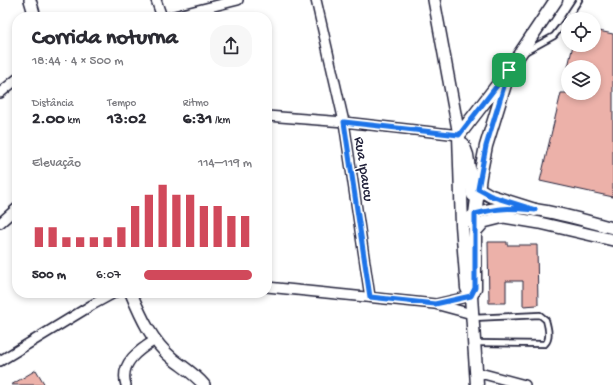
<!DOCTYPE html>
<html lang="pt">
<meta charset="utf-8">
<style>
body{margin:0;font-family:"Gochi Hand",sans-serif;background:#f7f7f7;color:#2b2b33;height:100vh;display:flex;flex-direction:column;font-size:15px;white-space:nowrap}
*{box-sizing:border-box;margin:0}
p{font-size:13px;color:#7c7c81}
.icon{flex:none;width:22px;height:22px;fill:none;stroke:currentColor;stroke-width:2;stroke-linecap:round;stroke-linejoin:round}
.map{position:relative;flex:1;overflow:hidden}
.sheet{position:absolute;left:12px;top:12px;width:260px;height:286px;display:flex;flex-direction:column;background:#fff;border-radius:16px;box-shadow:0 2px 6px #0003}
.sheet>*{flex:none}
.controls{position:absolute;left:561px;top:12px;display:grid;gap:8px}
.controls a{display:grid;place-items:center;width:40px;height:40px;border-radius:50%;background:#fff;box-shadow:0 2px 6px #0003;font-size:20px}
.pin{position:absolute;display:grid;place-items:center;width:34px;height:34px;color:#fff;margin:-17px;border-radius:8px;box-shadow:0 2px 6px #0006}
.round{display:grid;place-items:center;flex:none;width:42px;height:42px;border-radius:16px;background:#f7f7f7}
.overview{display:flex;align-items:center;justify-content:space-between;height:68px;padding:0 20px}
h1{font-size:22px;font-weight:700;line-height:30px}
.stats{display:grid;grid-template-columns:repeat(3,1fr);gap:6px;height:68px;padding:4px 20px}
.stats div{display:grid;align-content:center}
.stats b{font-size:17px;font-weight:700}
.stats small{font-size:11px;font-weight:400}
.stats p{font-size:11px}
.chart{height:112px;padding:8px 20px}
.chart p{display:flex;justify-content:space-between}
.chart svg{width:100%;height:72px;margin-top:4px;stroke:#d1495b;stroke-width:6}
ul{padding:0 20px;list-style:none;font-size:13px}
li{display:grid;grid-template-columns:64px 48px 1fr;align-items:center;height:30px}
li i{height:10px;border-radius:5px;background:#d1495b}
.map>svg:first-child{display:block}
.building{fill:#ecb1a9;stroke:#22223b}
.lines{fill:none;stroke-linecap:round;stroke-linejoin:round}
.service-casing{stroke:#22223b;stroke-width:8}
.minor-casing{stroke:#22223b;stroke-width:12}
.tertiary-casing{stroke:#22223b;stroke-width:14}
.secondary-casing{stroke:#22223b;stroke-width:15}
.service{stroke:#fff;stroke-width:4.5}
.minor{stroke:#fff;stroke-width:9}
.tertiary{stroke:#fff;stroke-width:11}
.secondary{stroke:#fff;stroke-width:12}
.route-casing{stroke:#fff;stroke-width:8}
.route{stroke:#1a73e8;stroke-width:5}
.labels{text-anchor:middle;stroke-width:3;stroke-linejoin:round;paint-order:stroke}
.street-label{font-size:15px;fill:#22223b;stroke:#fff}
</style>
<div class="map">
<svg width="613" height="385" viewBox="0 0 613 385">
<rect width="100%" height="100%" fill="#fff"/>
<filter id="ink" filterUnits="userSpaceOnUse"><feTurbulence type="fractalNoise" baseFrequency=".025" numOctaves="2"/><feDisplacementMap in="SourceGraphic" scale="8" xChannelSelector="R" yChannelSelector="G"/><feConvolveMatrix kernelMatrix="1 2 1 2 8 2 1 2 1" color-interpolation-filters="sRGB"/></filter>
<g filter="url(#ink)">
<g class="building">
<polygon points="594,30 613,34 613,197 540,181 561,93 594,93 594,67 568,67 573,45 594,45"/>
<polygon points="488,242 507,242 507,245 537,245 538,305 523,306 523,281 506,281 506,303 489,303"/>
<polygon points="36,370 45,385 11,385"/>
</g>
<g class="lines">
<defs>
<g id="service">
<polyline points="525,52 554,36 564,23 579,0"/>
<path d="M 473,318 L 540,315 L 546,320 C 548,327 551,338 545,344 L 476,343"/>
</g>
<g id="minor">
<polyline points="156,0 162,17"/>
<polyline points="316,0 344,122 370,297"/>
<polyline points="170,17 238,0"/>
<polyline points="0,93 17,79"/>
<polyline points="267,116 344,122 459,135"/>
<polyline points="0,223 17,208"/>
<polyline points="267,287 435,304 472,314"/>
<polyline points="436,304 471,296"/>
<polyline points="0,361 92,305 114,293"/>
<polyline points="476,372 525,385"/>
<path d="M 126,385 C 119,363 139,350 155,340"/>
</g>
<g id="tertiary">
<polyline points="30,0 35,17"/>
<polyline points="434,0 459,135"/>
<path d="M 462,225 C 466,221 471,216 477,213 C 515,198 574,218 613,228"/>
<polyline points="476,231 484,222 504,217 540,223 613,240"/>
<path d="M 131,293 C 141,317 152,342 173,359 C 183,367 195,374 204,385"/>
</g>
<g id="secondary">
<polyline points="463,144 467,155 473,195"/>
<polyline points="472,185 491,196 535,210"/>
<polyline points="471,296 475,288 475,214 480,176 486,146 507,78"/>
<polyline points="477,385 471,296 467,288 462,225 459,135 509,70 556,0"/>
</g>
</defs>
<use href="#service" class="service-casing"/>
<use href="#minor" class="minor-casing"/>
<use href="#tertiary" class="tertiary-casing"/>
<use href="#secondary" class="secondary-casing"/>
<use href="#service" class="service"/>
<use href="#minor" class="minor"/>
<use href="#tertiary" class="tertiary"/>
<use href="#secondary" class="secondary"/>
</g>
</g>
<g class="lines" filter="url(#ink)">
<defs>
<path id="route" d="M 509,70 L 486,146 L 478,189 L 491,196 L 535,210 C 510,208 500,207 475,214 L 475,288 L 471,296 L 435,304 L 370,297 L 344,122 L 459,135 Z"/>
</defs>
<use href="#route" class="route-casing"/>
<use href="#route" class="route"/>
</g>
<g class="labels">
<g class="street-label">
<text transform="translate(365 169) rotate(81)" y="5">Rua Ipaucu</text>
</g>
</g>
</svg>
<div class="controls">
<a><svg class="icon" aria-label="locate" viewBox="0 0 24 24"><circle cx="12" cy="12" r="6"/><path d="M12 2v4M12 18v4M2 12h4M18 12h4"/></svg></a>
<a><svg class="icon" aria-label="layers" viewBox="0 0 24 24"><path d="M12 4l9 5-9 5-9-5zM3 14l9 5 9-5"/></svg></a>
</div>
<div class="pin" style="left:509px;top:70px;background:#1e9e55"><svg class="icon" aria-label="arrive" viewBox="0 0 24 24"><path d="M6 21V4h12l-3 4 3 4H6"/></svg></div>
<section class="sheet">
<div class="overview"><div><h1>Corrida noturna</h1><p>18:44 · 4 × 500 m</p></div><a class="round"><svg class="icon" aria-label="share" viewBox="0 0 24 24"><path d="M12 15V3M7 8l5-5 5 5M5 13v7h14v-7"/></svg></a></div>
<div class="stats">
<div><p>Distância</p><b>2.00<small> km</small></b></div>
<div><p>Tempo</p><b>13:02</b></div>
<div><p>Ritmo</p><b>6:31<small> /km</small></b></div>
</div>
<div class="chart"><p><span>Elevação</span>114–119 m</p>
<svg viewBox="0 0 160 44" preserveAspectRatio="none"><path d="M5 44V32M15 44V32M25 44V38M35 44V38M45 44V38M55 44V38M65 44V32M75 44V19M85 44V12M95 44V6M105 44V12M115 44V12M125 44V19M135 44V19M145 44V25M155 44V25"/></svg>
</div>
<ul>
<li><b>500 m</b>6:07<i style="width:100%"></i></li>
</ul>
</section>
</div>
